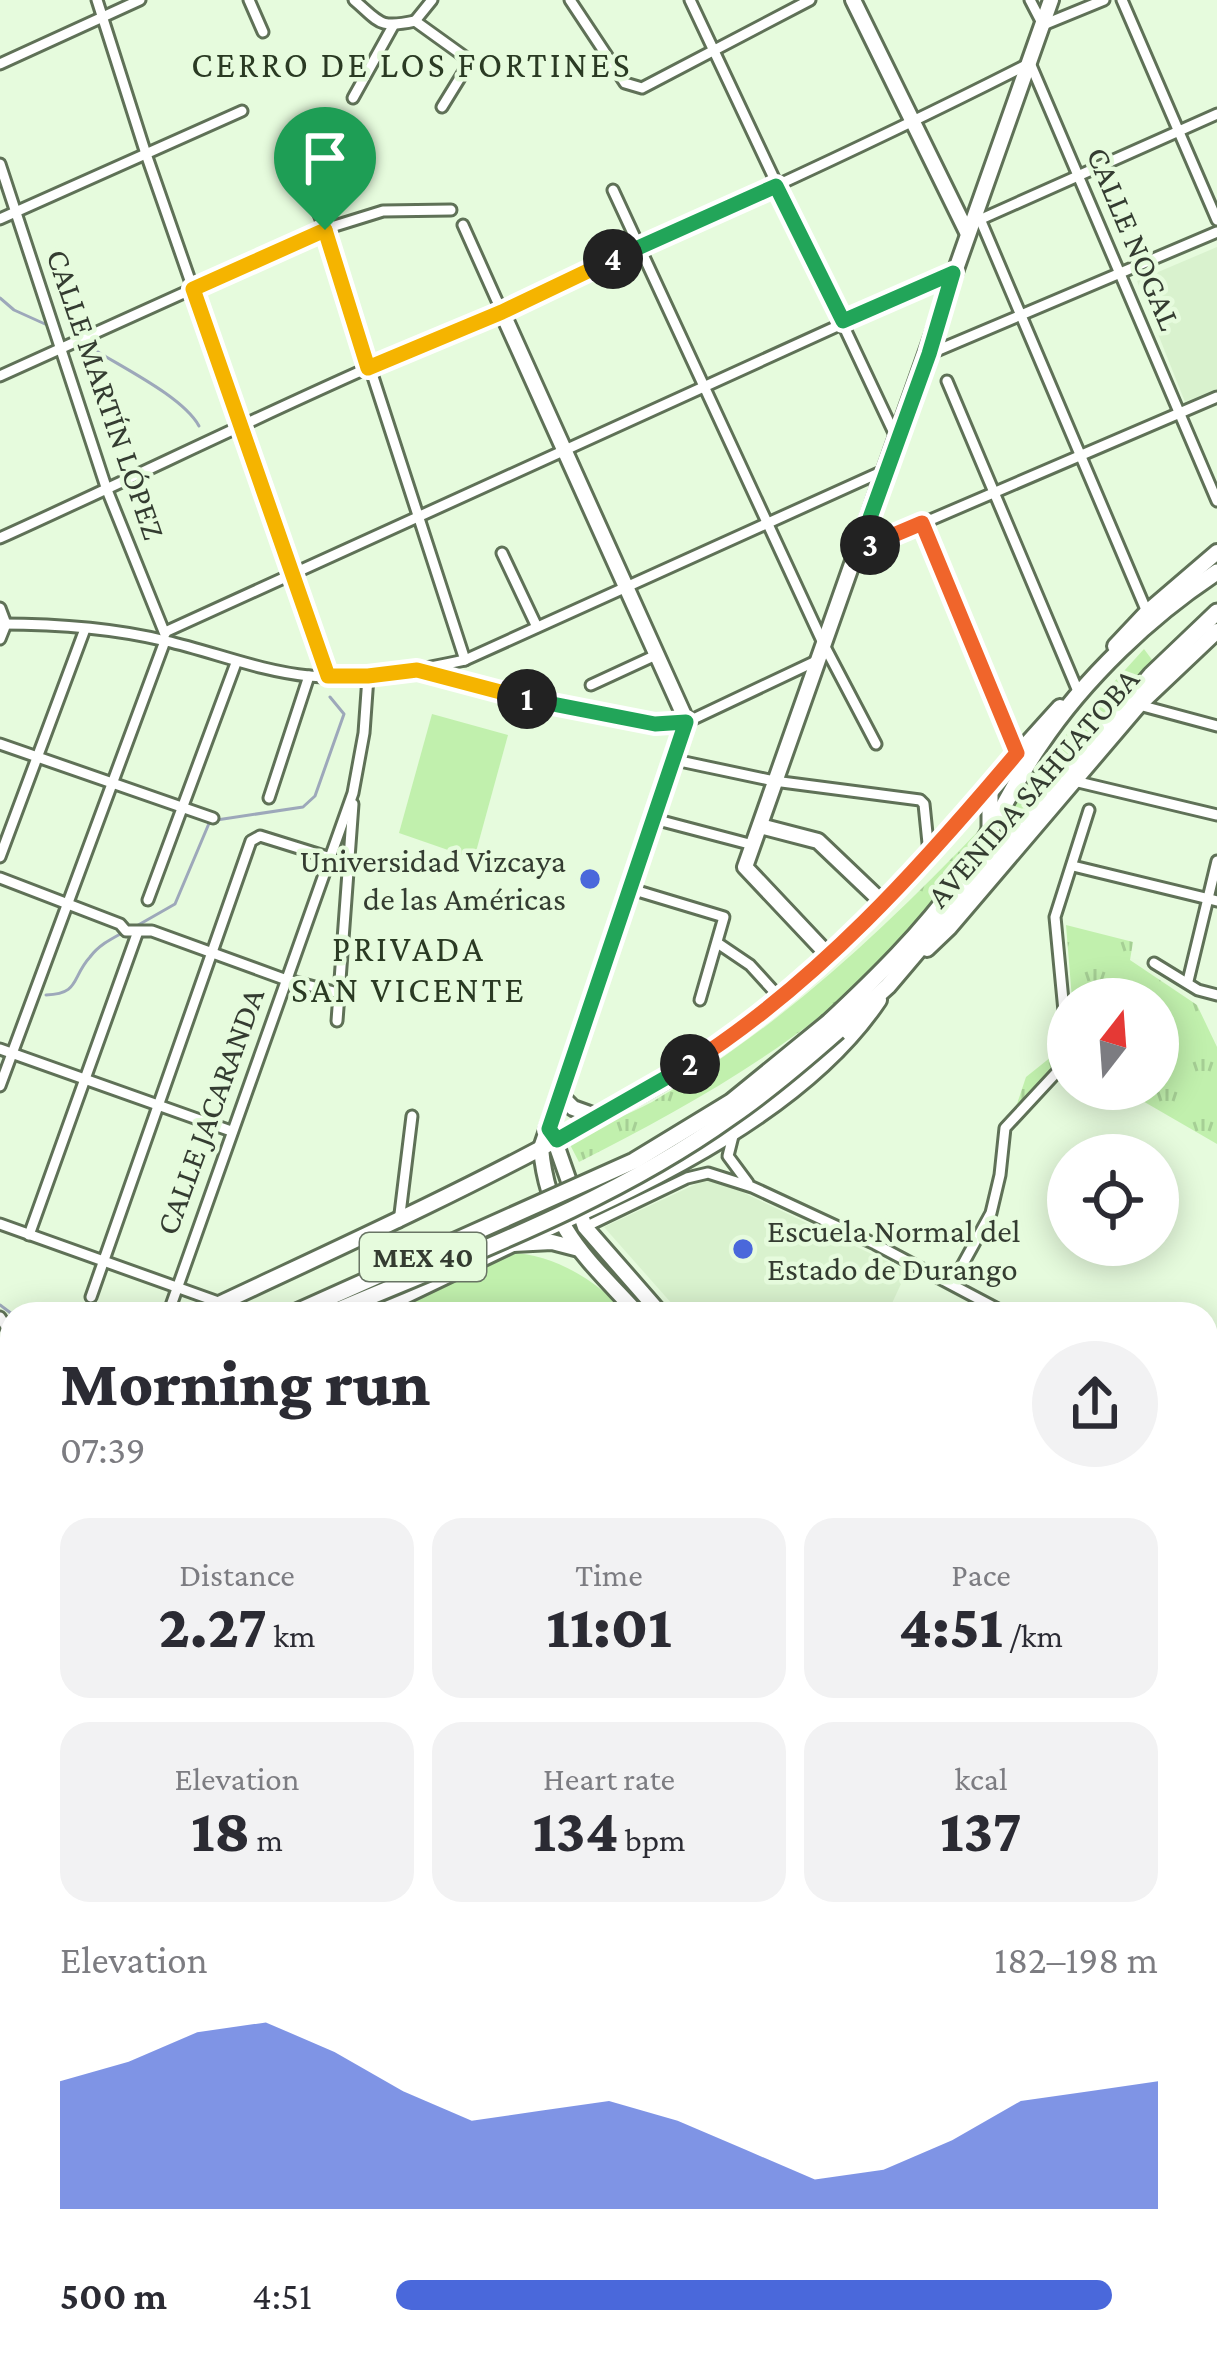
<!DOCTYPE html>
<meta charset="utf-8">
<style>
body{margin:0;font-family:"Crimson Pro",serif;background:#f2f2f3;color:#2b2b33;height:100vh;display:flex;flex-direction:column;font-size:45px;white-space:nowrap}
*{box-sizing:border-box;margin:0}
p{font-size:39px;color:#7c7c81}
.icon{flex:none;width:66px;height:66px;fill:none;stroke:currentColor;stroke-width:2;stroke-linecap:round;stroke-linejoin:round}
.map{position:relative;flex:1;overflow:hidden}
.details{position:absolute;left:0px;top:1302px;width:1218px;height:1062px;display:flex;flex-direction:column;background:#fff;border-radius:36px 36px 0 0;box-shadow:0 6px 30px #0003}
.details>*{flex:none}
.needle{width:78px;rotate:17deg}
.tools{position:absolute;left:1047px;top:978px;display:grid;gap:24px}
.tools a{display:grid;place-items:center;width:132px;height:132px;border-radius:50%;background:#fff;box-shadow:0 6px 30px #0003;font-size:60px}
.pin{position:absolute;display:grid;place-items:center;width:102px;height:102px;color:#fff;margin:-123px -51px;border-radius:50% 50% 50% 0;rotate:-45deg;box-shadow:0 0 12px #0007}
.pin .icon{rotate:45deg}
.km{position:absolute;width:60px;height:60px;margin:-30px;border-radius:50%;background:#222;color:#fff;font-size:33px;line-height:60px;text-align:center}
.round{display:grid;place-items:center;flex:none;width:126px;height:126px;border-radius:63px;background:#f2f2f3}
.overview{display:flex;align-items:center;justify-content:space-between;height:204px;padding:0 60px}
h1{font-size:66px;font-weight:800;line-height:90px}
.metrics{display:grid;grid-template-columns:repeat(3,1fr);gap:18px;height:204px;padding:12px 60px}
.metrics div{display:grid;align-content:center;border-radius:30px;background:#f2f2f3;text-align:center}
.metrics b{font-size:60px;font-weight:800}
.metrics small{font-size:33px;font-weight:400}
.metrics p{font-size:33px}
.chart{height:336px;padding:24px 60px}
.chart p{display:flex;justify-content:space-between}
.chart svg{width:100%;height:216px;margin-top:12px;fill:#4a68db;opacity:.7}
ul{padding:0 60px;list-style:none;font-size:39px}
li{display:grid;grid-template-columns:192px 144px 1fr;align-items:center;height:90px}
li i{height:30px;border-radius:15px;background:#4a68db}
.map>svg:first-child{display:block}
.built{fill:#d9f2ce}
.grass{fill:url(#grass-tufts)}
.green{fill:#c1f0ad}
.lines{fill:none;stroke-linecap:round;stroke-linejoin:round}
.stream{stroke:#9da8ba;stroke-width:3}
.street-casing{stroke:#5f7157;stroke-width:15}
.secondary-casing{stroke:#5f7157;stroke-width:20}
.primary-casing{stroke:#5f7157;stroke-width:21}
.street{stroke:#fff;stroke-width:9}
.secondary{stroke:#fff;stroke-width:14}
.primary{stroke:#fff;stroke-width:15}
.primary-bridge-casing{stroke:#5f7157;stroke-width:21;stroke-linecap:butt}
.primary-bridge{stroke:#fff;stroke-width:15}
.split-1-casing{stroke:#fff;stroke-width:24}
.split-2-casing{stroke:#fff;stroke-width:24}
.split-3-casing{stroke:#fff;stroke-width:24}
.split-4-casing{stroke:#fff;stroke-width:24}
.split-5-casing{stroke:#fff;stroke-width:24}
.split-1{stroke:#f5b400;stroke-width:15}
.split-2{stroke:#22a559;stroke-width:15}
.split-3{stroke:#f0652b;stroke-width:15}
.split-4{stroke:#22a559;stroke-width:15}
.split-5{stroke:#f5b400;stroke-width:15}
.poi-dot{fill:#4a68db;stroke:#e6fbdd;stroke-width:4.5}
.labels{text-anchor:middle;stroke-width:9;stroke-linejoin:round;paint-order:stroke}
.shield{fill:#e6fbdd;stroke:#697565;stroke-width:3}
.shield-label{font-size:30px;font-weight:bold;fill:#343c31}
.street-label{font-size:33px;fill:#343c31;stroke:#e6fbdd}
.poi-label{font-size:33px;fill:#343c31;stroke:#e6fbdd;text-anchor:end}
.neighbourhood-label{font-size:36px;letter-spacing:3px;fill:#2a3a23;stroke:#e6fbdd}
</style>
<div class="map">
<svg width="1217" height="2364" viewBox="0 0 1217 2364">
<defs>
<pattern id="grass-tufts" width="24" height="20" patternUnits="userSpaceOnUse" patternTransform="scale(3)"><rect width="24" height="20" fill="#c1f0ad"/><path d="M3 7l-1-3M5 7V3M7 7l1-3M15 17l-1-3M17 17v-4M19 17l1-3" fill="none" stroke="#a6cf95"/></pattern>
</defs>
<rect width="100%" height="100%" fill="#e6fbdd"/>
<g class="built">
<polygon points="1217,247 1217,389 1185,402 1137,281"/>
<polygon points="711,1177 907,1271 887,1314 681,1314 604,1227"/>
<polygon points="1212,1465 1217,1471 1217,1714 1206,1720 1206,1469"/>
<polygon points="1217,1736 1217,1839 1206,1839 1206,1742"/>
</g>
<g class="grass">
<polygon points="1144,649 1153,661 978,869 1024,781"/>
<path d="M 985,824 C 963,861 941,898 912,931 C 822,1032 699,1101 579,1162 L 566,1137 C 594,1126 625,1117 652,1102 C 783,1026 881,932 985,824 Z"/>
<polygon points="1066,925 1133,942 1130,960 1197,1005 1217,1047 1217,1144 1122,1089 1158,1089 1158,999 1072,999"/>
<polygon points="1061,1049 1053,1072 1016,1107 1026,1077"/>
</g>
<g class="green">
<polygon points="432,714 508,735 474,859 399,833"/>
<path d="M 507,1252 C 554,1255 595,1278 626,1314 L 384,1314 Z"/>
<polygon points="12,1501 12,2183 0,2181 0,1510"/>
</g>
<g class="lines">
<g class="stream">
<polyline points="0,298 14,310 45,324"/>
<path d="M 93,349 C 123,368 183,397 199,426"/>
<polyline points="133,928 175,904 210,821 303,807 315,796 344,714 330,697"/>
<path d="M 46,995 C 80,994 71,978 90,957 C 99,945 111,939 124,932"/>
<polyline points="0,1305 12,1314"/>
</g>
<defs>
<g id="street">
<polyline points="97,0 146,154 328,676"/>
<polyline points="249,0 263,32"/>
<path d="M 354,0 C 380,22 378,29 415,21 L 465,57 L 466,68 L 442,107"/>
<polyline points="570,0 625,83 642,88 810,0"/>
<polyline points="690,0 895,435"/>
<polyline points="1030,0 1043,25 1104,0"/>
<polyline points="1122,0 1217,220"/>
<polyline points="415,21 432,0"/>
<polyline points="0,64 140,0"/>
<polyline points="353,98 393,26"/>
<polyline points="0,164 107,490 165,634"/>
<polyline points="301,171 325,229 465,660"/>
<polyline points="613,190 823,643 876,744"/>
<polyline points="0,219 242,111"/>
<polyline points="980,219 1147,612"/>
<polyline points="979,220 1217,114"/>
<polyline points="463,225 502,312"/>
<polyline points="929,354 1217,232"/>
<polyline points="0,376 325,229 383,211 451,210"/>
<polyline points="947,381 1080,696"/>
<polyline points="923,523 1017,753"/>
<path d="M 0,538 C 124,482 246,422 370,367 C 592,269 814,173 1030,63 L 1217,501"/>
<polyline points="858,551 1217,397"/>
<polyline points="502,553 537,627"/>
<polyline points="0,608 6,624 0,639"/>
<path d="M 0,624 C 54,624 113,628 166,641 C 214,652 259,671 309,676 C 362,681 414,671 465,660 L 883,471"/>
<polyline points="165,632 954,273"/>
<polyline points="421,671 576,710 655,724 687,722 816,661"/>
<polyline points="591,685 656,655"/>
<polyline points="1139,705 1217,726"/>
<polyline points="0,744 213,818"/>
<polyline points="675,760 774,781 920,800 924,804 929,853"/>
<polyline points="1070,780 1217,815"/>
<polyline points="269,798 309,676"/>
<polyline points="654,819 753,845"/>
<polyline points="0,857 85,629"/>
<polyline points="1073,866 1217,901"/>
<polyline points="0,878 120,924 126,931 152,931 284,979 338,993"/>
<polyline points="631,889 724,917 700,1000"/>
<polyline points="148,900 236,663"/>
<polyline points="719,944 750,965 780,998"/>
<polyline points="1154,963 1198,990 1217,995"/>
<polyline points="1188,981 1217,861"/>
<polyline points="337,1021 353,804"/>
<polyline points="0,1049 231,1131"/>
<polyline points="0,1086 165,641"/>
<polyline points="733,1136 728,1156 748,1183"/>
<polyline points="399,1222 412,1116"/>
<polyline points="0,1224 221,1303"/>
<polyline points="585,1227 687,1178 708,1173 752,1187 875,1244 1007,1314"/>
<polyline points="29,1235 137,934"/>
<polyline points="952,1284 991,1213 1000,1175 1005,1128 1057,1072 1064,1059 1066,1032 1055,917 1089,810"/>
<polyline points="91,1297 251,841 260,836 350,864"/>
<polyline points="168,1314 353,793 364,733 368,677"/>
<polyline points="0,1317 12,1336"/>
<polyline points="1206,1735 1217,1728"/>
<polyline points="1206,2095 1217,2096"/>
<polyline points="959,2352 977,2364"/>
<polyline points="1141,2352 1153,2364"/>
<polyline points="187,2364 191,2352"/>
<polyline points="276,2364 280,2352"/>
<polyline points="684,2364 706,2352"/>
</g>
<g id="secondary">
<polyline points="853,0 967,232"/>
<path d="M 502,312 L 687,722 L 541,1148 C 548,1228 587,1258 638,1314"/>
<polyline points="1115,646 1147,612 1217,552"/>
<polyline points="760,826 818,841 882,902"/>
<polyline points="927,949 949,928 1139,705 1217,631"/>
<polyline points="828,955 745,867 1051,0"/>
<polyline points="560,1095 573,1108 598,1117"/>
<polyline points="552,1133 585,1227 661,1314"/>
<path d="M 540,1232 C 656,1180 807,1108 879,1000"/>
<polyline points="513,1244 552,1242 579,1249"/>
<path d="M 198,1314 C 325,1254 452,1197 575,1130 C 626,1102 678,1076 725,1042 C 853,948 954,823 1060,707"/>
<polyline points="367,1314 519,1241"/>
<polyline points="0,1407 12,1401"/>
<polyline points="1206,1447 1217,1441"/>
<polyline points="1206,2001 1217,2002"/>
<polyline points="1206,2131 1217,2150"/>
<polyline points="1206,2158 1217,2177"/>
</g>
<g id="primary">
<polyline points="990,829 990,784"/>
<path d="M 829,1022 C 876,978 922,933 960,880 C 990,837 1010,788 1040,745 C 1084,679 1151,615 1217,572"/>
<polyline points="838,1031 888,986 1151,675 1217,612"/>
<polyline points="0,1439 12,1434"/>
<polyline points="0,1454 12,1447"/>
<polyline points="0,1477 12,1470"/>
</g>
</defs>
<use href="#street" class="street-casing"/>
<use href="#secondary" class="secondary-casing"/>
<use href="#primary" class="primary-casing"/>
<use href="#street" class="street"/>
<use href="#secondary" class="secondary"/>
<use href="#primary" class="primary"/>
<defs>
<g id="primary-bridge">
<polyline points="292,1314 634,1161 731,1102 829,1022"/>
<path d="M 329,1314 C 465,1256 611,1203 731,1117 C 769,1091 804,1061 838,1031"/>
</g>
</defs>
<use href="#primary-bridge" class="primary-bridge-casing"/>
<use href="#primary-bridge" class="primary-bridge"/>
</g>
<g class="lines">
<defs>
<polyline id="split-1" points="325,230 193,289 328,676 368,676 417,670 527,699"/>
<polyline id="split-2" points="527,699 655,724 686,722 549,1129 557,1140 690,1064"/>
<path id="split-3" d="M 690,1064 C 817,983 921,867 1017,753 L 922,523 L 870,545"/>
<polyline id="split-4" points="613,259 776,186 843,321 953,273 929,354 858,551 870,545"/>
<polyline id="split-5" points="325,230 368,368 502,312 613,259"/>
</defs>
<use href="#split-1" class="split-1-casing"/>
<use href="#split-2" class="split-2-casing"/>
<use href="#split-3" class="split-3-casing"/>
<use href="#split-4" class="split-4-casing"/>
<use href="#split-5" class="split-5-casing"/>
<use href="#split-1" class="split-1"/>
<use href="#split-2" class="split-2"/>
<use href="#split-3" class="split-3"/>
<use href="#split-4" class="split-4"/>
<use href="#split-5" class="split-5"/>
</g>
<g class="poi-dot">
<circle cx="590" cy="879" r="12"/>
<circle cx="743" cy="1249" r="12"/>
</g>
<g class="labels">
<rect class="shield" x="360" y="1233" width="126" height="48" rx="9"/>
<g class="shield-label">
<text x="423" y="1267">MEX 40</text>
</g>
<g class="street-label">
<text transform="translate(1135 238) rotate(67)" y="12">CALLE NOGAL</text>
<text transform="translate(107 394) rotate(71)" y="12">CALLE MARTÍN LÓPEZ</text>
<text transform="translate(1032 787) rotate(-49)" y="12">AVENIDA SAHUATOBA</text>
<text transform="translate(209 1111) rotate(-70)" y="12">CALLE JACARANDA</text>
</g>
<g class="poi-label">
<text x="566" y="872">Universidad Vizcaya<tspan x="566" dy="38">de las Américas</tspan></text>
<text x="767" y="1242" text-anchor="start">Escuela Normal del<tspan x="767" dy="38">Estado de Durango</tspan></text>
</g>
<g class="neighbourhood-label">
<text x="412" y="77">CERRO DE LOS FORTINES</text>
<text x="409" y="961">PRIVADA<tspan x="409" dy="41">SAN VICENTE</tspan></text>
</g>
</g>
</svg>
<div class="tools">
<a><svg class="needle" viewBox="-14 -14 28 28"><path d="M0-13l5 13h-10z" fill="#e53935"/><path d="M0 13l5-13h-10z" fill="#7c7c81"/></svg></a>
<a><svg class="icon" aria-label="locate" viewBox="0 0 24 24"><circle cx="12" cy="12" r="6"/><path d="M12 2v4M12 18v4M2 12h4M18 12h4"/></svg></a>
</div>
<div class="pin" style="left:325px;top:230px;background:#1e9e55"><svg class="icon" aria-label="arrive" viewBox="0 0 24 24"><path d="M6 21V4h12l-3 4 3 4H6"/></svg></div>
<b class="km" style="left:527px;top:699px">1</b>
<b class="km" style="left:690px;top:1064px">2</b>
<b class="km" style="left:870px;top:545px">3</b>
<b class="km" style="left:613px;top:259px">4</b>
<section class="details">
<div class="overview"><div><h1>Morning run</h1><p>07:39</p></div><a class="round"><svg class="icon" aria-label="share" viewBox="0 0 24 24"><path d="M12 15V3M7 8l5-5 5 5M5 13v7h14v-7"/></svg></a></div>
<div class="metrics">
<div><p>Distance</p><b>2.27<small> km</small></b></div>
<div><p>Time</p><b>11:01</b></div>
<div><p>Pace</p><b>4:51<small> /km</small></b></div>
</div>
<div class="metrics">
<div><p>Elevation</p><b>18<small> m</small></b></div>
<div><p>Heart rate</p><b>134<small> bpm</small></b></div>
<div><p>kcal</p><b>137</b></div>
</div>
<div class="chart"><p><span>Elevation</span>182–198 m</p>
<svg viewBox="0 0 160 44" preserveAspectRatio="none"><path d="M0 44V18L10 14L20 8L30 6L40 12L50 20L60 26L70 24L80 22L90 26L100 32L110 38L120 36L130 30L140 22L150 20L160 18V44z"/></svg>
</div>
<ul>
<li><b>500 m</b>4:51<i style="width:94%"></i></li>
</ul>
</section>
</div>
